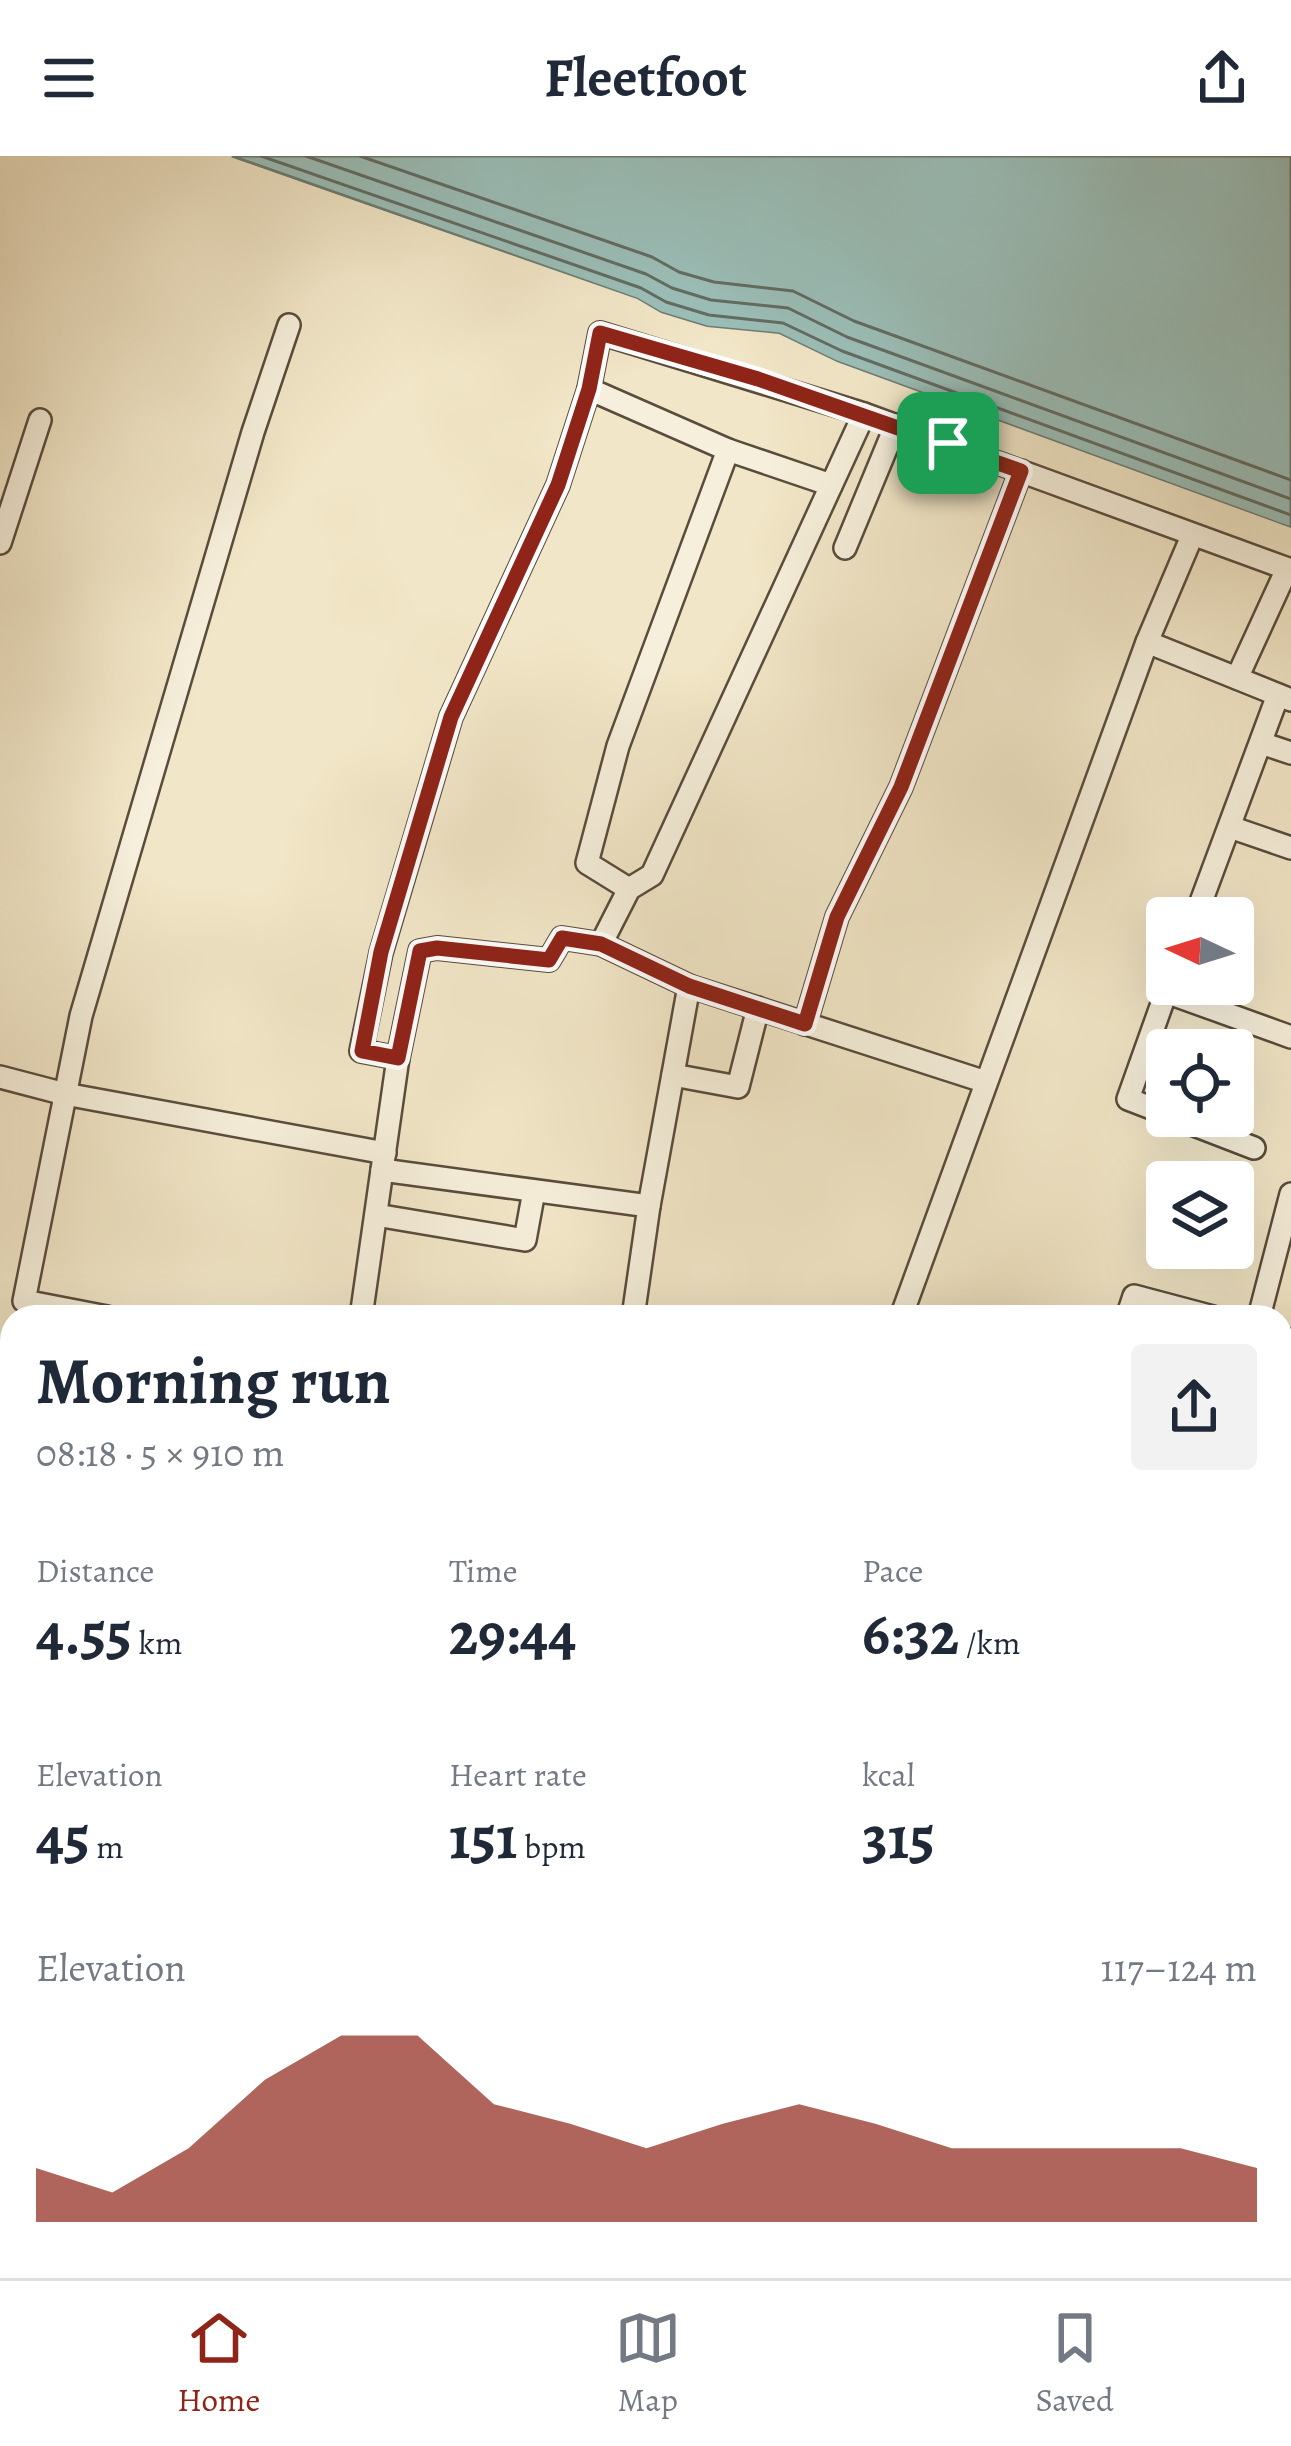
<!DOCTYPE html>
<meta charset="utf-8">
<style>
body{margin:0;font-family:Alegreya,serif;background:#f2f2f3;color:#1f2937;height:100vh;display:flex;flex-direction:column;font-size:45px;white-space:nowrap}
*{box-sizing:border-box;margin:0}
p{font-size:39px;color:#747a83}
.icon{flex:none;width:66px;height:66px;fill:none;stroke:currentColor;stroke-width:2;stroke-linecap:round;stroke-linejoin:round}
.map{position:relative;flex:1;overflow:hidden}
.sheet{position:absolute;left:0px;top:1149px;width:1293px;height:975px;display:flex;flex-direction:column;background:#fff;border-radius:36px 36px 0 0;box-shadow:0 12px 48px #0002}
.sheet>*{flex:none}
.needle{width:78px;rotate:274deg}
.buttons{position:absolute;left:1146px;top:741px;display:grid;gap:24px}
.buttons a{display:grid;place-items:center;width:108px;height:108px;border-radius:12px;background:#fff;box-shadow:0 12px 48px #0002;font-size:60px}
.pin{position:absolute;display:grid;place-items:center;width:102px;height:102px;color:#fff;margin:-51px;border-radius:24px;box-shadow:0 6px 18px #0006}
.round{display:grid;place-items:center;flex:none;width:126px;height:126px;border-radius:12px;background:#f2f2f3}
.headline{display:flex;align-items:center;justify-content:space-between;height:204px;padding:0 36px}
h1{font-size:66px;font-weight:600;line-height:90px}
.metrics{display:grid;grid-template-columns:repeat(3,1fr);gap:18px;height:204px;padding:12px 36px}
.metrics div{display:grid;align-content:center}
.metrics b{font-size:60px;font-weight:600}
.metrics small{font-size:33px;font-weight:400}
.metrics p{font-size:33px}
.chart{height:336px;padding:24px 36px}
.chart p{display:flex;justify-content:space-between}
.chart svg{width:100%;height:216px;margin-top:12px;fill:#8f2418;opacity:.7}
header{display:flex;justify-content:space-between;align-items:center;height:156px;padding:0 36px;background:#fff;font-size:54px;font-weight:600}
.dock{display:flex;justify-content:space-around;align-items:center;height:168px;border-top:3px solid #e0e1e3;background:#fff;font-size:33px;color:#747a83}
.dock a{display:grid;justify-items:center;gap:6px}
.dock .current{color:#8f2418}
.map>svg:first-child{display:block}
.water{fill:#9bbfb9;stroke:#6d7d74;stroke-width:3}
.pier{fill:#f1e6c7}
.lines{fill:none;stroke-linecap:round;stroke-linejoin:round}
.shore{stroke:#626c63;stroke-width:3}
.minor-casing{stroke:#5a4c3c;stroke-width:26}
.tertiary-casing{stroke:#5a4c3c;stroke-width:32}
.primary-casing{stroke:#28190d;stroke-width:38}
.minor{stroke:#f6efdb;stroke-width:21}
.tertiary{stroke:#f6efdb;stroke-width:27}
.primary{stroke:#e8c384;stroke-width:33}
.route-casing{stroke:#fff;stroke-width:24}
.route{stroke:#8f2418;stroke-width:15}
</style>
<header><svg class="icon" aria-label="menu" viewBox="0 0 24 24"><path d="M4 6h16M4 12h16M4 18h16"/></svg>Fleetfoot<svg class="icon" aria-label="share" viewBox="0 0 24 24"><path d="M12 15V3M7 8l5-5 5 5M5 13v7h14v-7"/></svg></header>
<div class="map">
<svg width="1291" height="2122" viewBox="0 0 1291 2122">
<rect width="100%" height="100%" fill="#f1e6c7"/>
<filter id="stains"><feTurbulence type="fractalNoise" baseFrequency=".00167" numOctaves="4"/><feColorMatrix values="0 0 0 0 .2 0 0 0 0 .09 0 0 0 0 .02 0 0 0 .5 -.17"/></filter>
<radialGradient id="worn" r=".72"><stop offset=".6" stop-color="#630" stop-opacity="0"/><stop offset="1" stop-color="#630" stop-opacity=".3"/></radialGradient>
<polygon class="water" points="232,0 1291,0 1291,372 837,206 779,178 707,171 661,157 637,143"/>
<polygon class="pier" points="226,0 637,143 661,157 707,171 779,178 837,206 1291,372 1291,378 835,212 777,184 706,177 659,163 635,149 231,8"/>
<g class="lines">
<g class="shore">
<polyline points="261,0 641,132 666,146 709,159 783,167 842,195 1291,359"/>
<polyline points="306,0 646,118 672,132 711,144 788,152 847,181 1291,343"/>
<polyline points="360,0 652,101 679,116 714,126 793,135 854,165 1291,324"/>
</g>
<defs>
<g id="minor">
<polyline points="589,233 728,294 618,590 587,707 629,733"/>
<polyline points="728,294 831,329"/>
<polyline points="0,387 40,264"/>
<polyline points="845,392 896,269"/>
<polyline points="1147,486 1192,380"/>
<polyline points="1237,522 1287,413"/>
<polyline points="1261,587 1291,597"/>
<polyline points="1230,671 1291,692"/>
<polyline points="1195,762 1278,539"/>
<polyline points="601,788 629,733 652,719 864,258"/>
<polyline points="1166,836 1291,881"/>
<polyline points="805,868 837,761 901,631 1021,315"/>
<polyline points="398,902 361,895 381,797 451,561 558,329 589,233 600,177 864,258 1291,414"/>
<polyline points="673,919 738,931 758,852"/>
<polyline points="0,921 65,938 385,997"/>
<polyline points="1167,958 1128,943 1169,828"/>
<polyline points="1171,960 1254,992"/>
<polyline points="382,1014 649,1050 633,1161"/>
<polyline points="649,1050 689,830"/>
<polyline points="376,1059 525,1084 534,1035"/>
<polyline points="107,1161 24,1145 81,860 253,276 289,169"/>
<polyline points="361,1161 398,902 420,795 437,792 549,804 562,782 601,788 689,830 986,926"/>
<polyline points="901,1161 1147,486 1291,544"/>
<polyline points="1127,1161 1134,1140 1213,1161"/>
<polyline points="1259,1161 1291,1038"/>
<polyline points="1281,1181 1291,1185"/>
<polyline points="1281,1256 1291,1260"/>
<polyline points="0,1689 12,1694"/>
<polyline points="1281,1754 1291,1721"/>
<polyline points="0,1769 12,1743"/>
<polyline points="0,2066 12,2071"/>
<polyline points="107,2112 130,2122"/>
<polyline points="208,2122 212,2112"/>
<polyline points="512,2122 516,2112"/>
<polyline points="633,2122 637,2112"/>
<polyline points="761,2122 766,2112"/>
<polyline points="1144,2122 1148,2112"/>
<polyline points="1200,2122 1204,2112"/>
</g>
<g id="tertiary">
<polyline points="0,1248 12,1250"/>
<polyline points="1281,1851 1291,1868"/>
</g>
<g id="primary">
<polyline points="0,1558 12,1561"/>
<polyline points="1031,2112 1044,2122"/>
</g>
</defs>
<use href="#minor" class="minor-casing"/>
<use href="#tertiary" class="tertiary-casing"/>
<use href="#primary" class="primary-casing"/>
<use href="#minor" class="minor"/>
<use href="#tertiary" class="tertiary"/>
<use href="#primary" class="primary"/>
</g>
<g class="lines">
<defs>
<polygon id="route" points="600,177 758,223 1021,315 901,631 837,761 805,868 689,830 601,788 562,782 549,804 437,792 420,795 398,902 362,895 381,796 451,561 558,329 589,233"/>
</defs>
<use href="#route" class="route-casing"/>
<use href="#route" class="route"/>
</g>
<rect width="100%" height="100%" filter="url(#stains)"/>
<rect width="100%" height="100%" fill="url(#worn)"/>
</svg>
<div class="buttons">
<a><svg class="needle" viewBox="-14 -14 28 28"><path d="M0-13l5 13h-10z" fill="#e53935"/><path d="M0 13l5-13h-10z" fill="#747a83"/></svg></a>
<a><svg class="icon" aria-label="locate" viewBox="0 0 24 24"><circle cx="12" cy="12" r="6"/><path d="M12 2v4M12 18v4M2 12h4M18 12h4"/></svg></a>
<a><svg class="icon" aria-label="layers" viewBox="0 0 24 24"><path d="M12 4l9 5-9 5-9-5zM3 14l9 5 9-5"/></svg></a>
</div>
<div class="pin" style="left:948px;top:287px;background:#1e9e55"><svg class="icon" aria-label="arrive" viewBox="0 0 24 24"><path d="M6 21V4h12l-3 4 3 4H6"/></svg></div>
<section class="sheet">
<div class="headline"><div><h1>Morning run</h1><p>08:18 · 5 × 910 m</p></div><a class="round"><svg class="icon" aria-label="share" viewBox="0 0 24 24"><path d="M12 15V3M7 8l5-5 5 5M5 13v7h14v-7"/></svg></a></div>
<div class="metrics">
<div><p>Distance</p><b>4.55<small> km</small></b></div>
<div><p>Time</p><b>29:44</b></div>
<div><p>Pace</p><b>6:32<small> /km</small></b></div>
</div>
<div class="metrics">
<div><p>Elevation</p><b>45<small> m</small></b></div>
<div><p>Heart rate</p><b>151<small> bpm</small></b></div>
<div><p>kcal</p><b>315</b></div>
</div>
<div class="chart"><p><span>Elevation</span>117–124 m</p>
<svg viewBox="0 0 160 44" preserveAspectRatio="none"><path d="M0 44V33L10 38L20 29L30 15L40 6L50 6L60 20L70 24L80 29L90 24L100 20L110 24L120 29L130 29L140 29L150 29L160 33V44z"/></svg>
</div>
</section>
</div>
<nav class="dock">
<a class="current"><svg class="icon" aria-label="home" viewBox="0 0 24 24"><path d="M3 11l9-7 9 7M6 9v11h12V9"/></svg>Home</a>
<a><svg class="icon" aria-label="map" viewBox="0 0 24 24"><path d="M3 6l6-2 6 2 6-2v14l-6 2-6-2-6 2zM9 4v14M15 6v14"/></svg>Map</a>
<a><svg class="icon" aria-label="saved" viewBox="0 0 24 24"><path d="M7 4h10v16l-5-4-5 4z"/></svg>Saved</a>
</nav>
